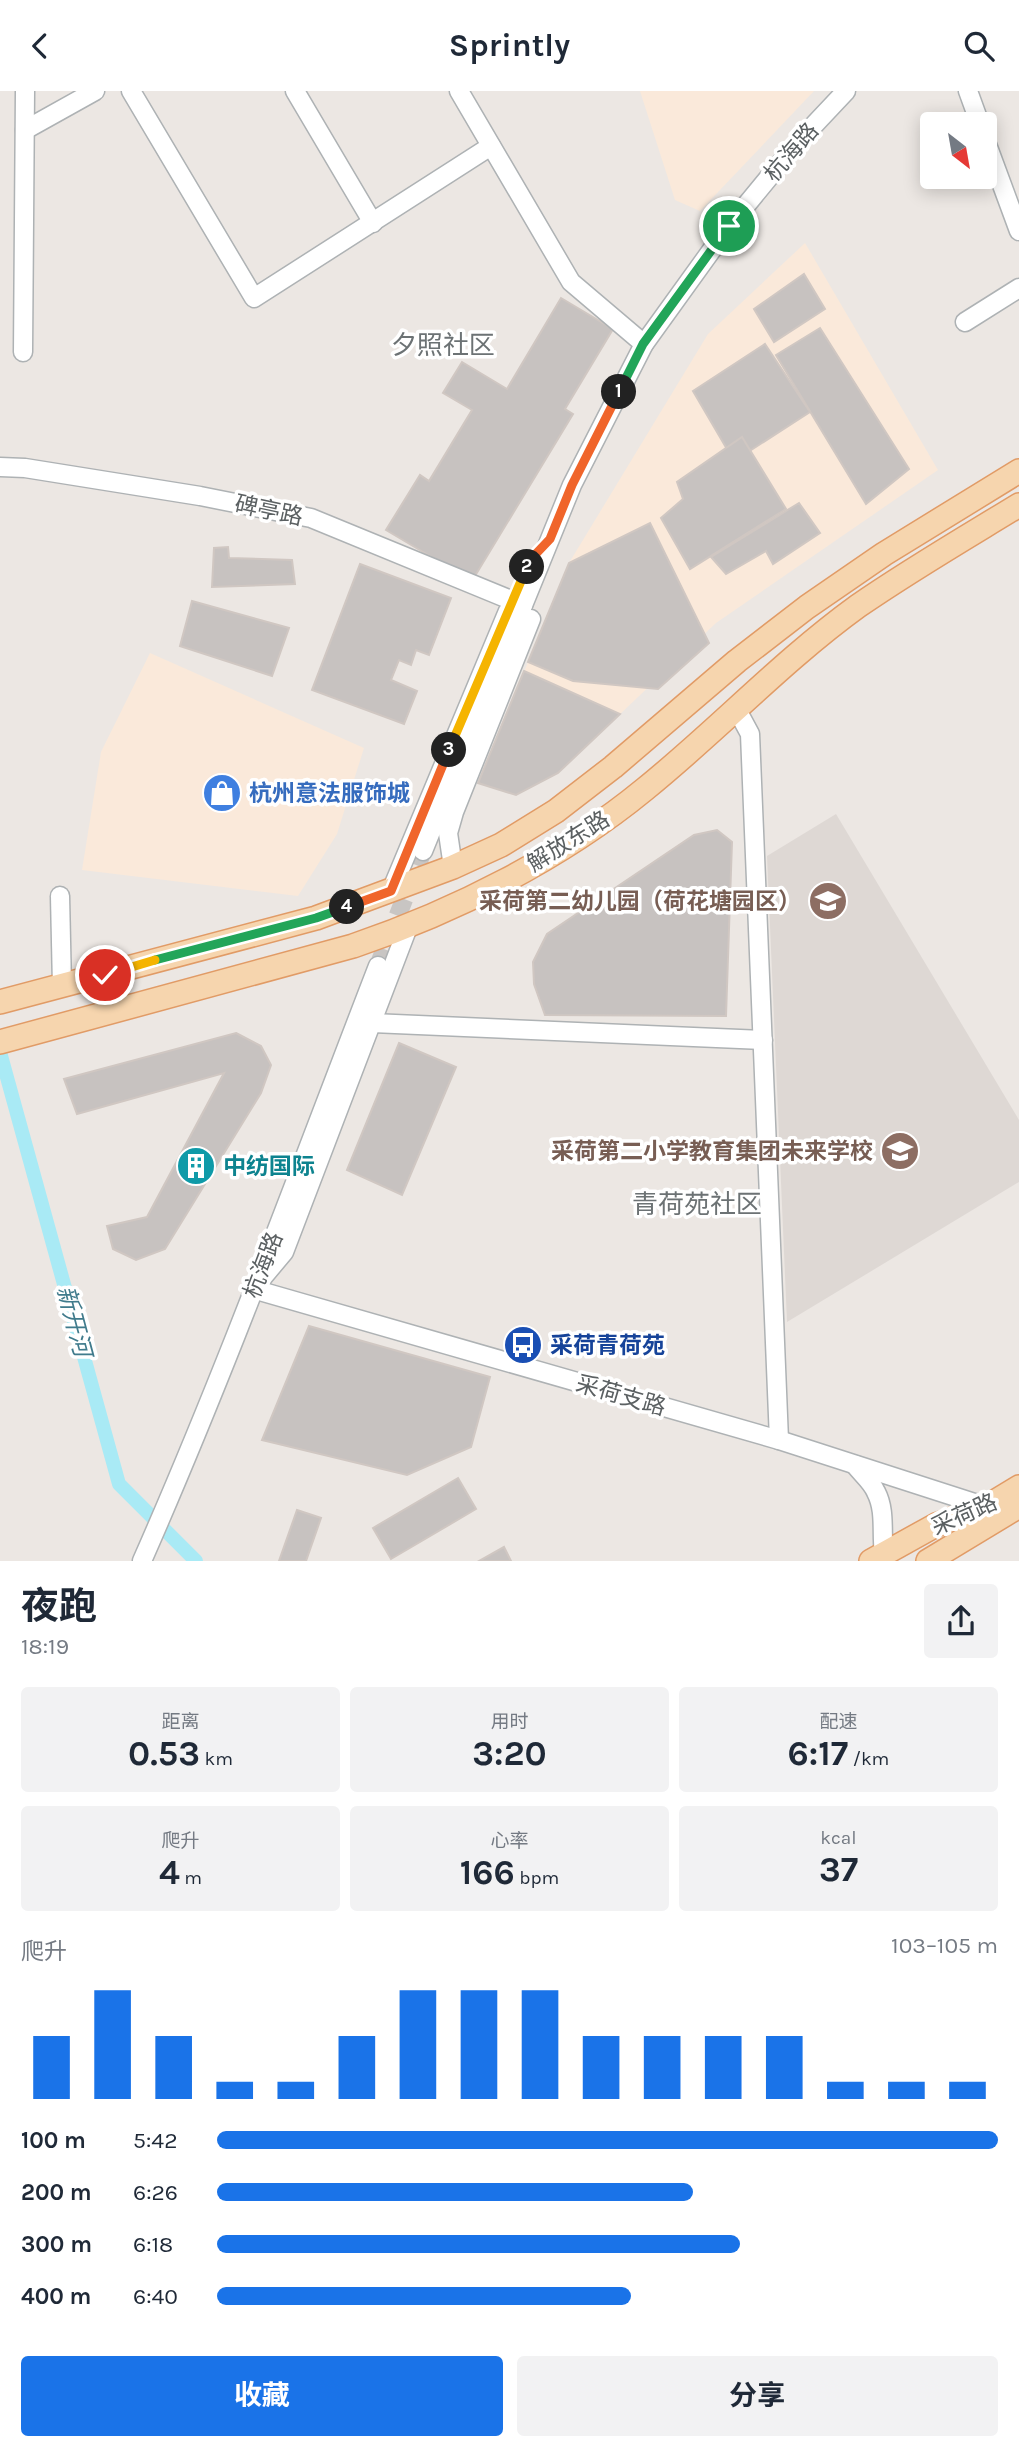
<!DOCTYPE html>
<html lang="zh">
<meta charset="utf-8">
<style>
body{margin:0;font-family:Karla,"Noto Sans SC",sans-serif;background:#f2f2f3;color:#1f2937;height:100vh;display:flex;flex-direction:column;font-size:26px;white-space:nowrap}
*{box-sizing:border-box;margin:0}
p{font-size:23px;color:#747a83}
.icon{flex:none;width:38px;height:38px;fill:none;stroke:currentColor;stroke-width:2;stroke-linecap:round;stroke-linejoin:round}
.map{position:relative;height:1470px;overflow:hidden}
.details{display:flex;flex-direction:column;background:#fff;flex:1}
.details>*{flex:none}
.needle{width:46px;rotate:149deg}
.tools{position:absolute;left:920px;top:21px;display:grid;gap:14px}
.tools a{display:grid;place-items:center;width:77px;height:77px;border-radius:7px;background:#fff;box-shadow:0 4px 18px #0003;font-size:35px}
.pin{position:absolute;display:grid;place-items:center;width:60px;height:60px;color:#fff;margin:-30px;border:4px solid #fff;border-radius:50%;box-shadow:0 2px 7px #0007}
.km{position:absolute;width:35px;height:35px;margin:-18px;border-radius:50%;background:#222;color:#fff;font-size:19px;line-height:35px;text-align:center}
.round{display:grid;place-items:center;flex:none;width:74px;height:74px;border-radius:7px;background:#f2f2f3}
.summary{display:flex;align-items:center;justify-content:space-between;height:119px;padding:0 21px}
h1{font-size:38px;font-weight:700;line-height:52px}
.stats{display:grid;grid-template-columns:repeat(3,1fr);gap:10px;height:119px;padding:7px 21px}
.stats div{display:grid;align-content:center;border-radius:7px;background:#f2f2f3;text-align:center}
.stats b{font-size:35px;font-weight:700}
.stats small{font-size:19px;font-weight:400}
.stats p{font-size:19px}
.chart{height:196px;padding:14px 21px}
.chart p{display:flex;justify-content:space-between}
.chart svg{width:100%;height:126px;margin-top:7px;stroke:#1a73e8;stroke-width:6}
.cta{display:flex;gap:14px;margin-top:auto;padding:14px 21px}
.cta a{flex:1;height:80px;border-radius:7px;background:#1a73e8;color:#fff;font-size:28px;font-weight:700;line-height:80px;text-align:center}
.cta a+a{background:#f2f2f3;color:#1f2937}
ul{padding:0 21px;list-style:none;font-size:23px}
li{display:grid;grid-template-columns:112px 84px 1fr;align-items:center;height:52px}
li i{height:18px;border-radius:9px;background:#1a73e8}
header{display:flex;justify-content:space-between;align-items:center;height:91px;padding:0 21px;background:#fff;font-size:32px;font-weight:700}
.map>svg:first-child{display:block}
.commercial{fill:#fae9da}
.education{fill:#ded8d4}
.lines{fill:none;stroke-linecap:round;stroke-linejoin:round}
.canal{stroke:#a9eaf5;stroke-width:14}
.building{fill:#c7c2c0;stroke:#d0c7c2;stroke-width:2}
.minor-tunnel{stroke:#c8c5c3;stroke-width:18;stroke-dasharray:18 9;stroke-linecap:butt}
.minor-casing{stroke:#aeb2b4;stroke-width:21}
.major-casing{stroke:#e19b66;stroke-width:26}
.minor{stroke:#fff;stroke-width:18}
.major{stroke:#f6d5ae;stroke-width:23}
.split-1-casing{stroke:#fff;stroke-width:14}
.split-2-casing{stroke:#fff;stroke-width:14}
.split-3-casing{stroke:#fff;stroke-width:14}
.split-4-casing{stroke:#fff;stroke-width:14}
.split-5-casing{stroke:#fff;stroke-width:14}
.split-6-casing{stroke:#fff;stroke-width:14}
.split-1{stroke:#22a559;stroke-width:9}
.split-2{stroke:#f0652b;stroke-width:9}
.split-3{stroke:#f5b400;stroke-width:9}
.split-4{stroke:#f0652b;stroke-width:9}
.split-5{stroke:#22a559;stroke-width:9}
.split-6{stroke:#f5b400;stroke-width:9}
.labels{text-anchor:middle;stroke-width:7;stroke-linejoin:round;paint-order:stroke}
.street-label{font-size:23px;fill:#5b6062;stroke:#fff}
.shop-label{font-size:23px;font-weight:bold;fill:#366cbe;stroke:#fff;text-anchor:start}
.education-label{font-size:23px;font-weight:bold;fill:#785e54;stroke:#fff;text-anchor:end}
.culture-label{font-size:23px;font-weight:bold;fill:#0d838f;stroke:#fff;text-anchor:start}
.transit-label{font-size:23px;font-weight:bold;fill:#164399;stroke:#fff;text-anchor:start}
.water-label{font-size:24px;font-style:italic;fill:#407b8c;stroke:#fff}
.quarter-label{font-size:26px;fill:#6c7274;stroke:#fff}
</style>
<header><svg class="icon" aria-label="back" viewBox="0 0 24 24"><path d="M15 5l-7 7 7 7"/></svg>Sprintly<svg class="icon" aria-label="search" viewBox="0 0 24 24"><circle cx="10" cy="10" r="6"/><path d="M15 15l6 6"/></svg></header>
<div class="map">
<svg width="1019" height="1470" viewBox="0 0 1019 1470">
<rect width="100%" height="100%" fill="#ece7e3"/>
<g class="commercial">
<polygon points="640,0 814,0 700,120 675,109"/>
<polygon points="805,152 938,379 716,532 558,682 516,704 478,692 569,472 708,243"/>
<polygon points="150,562 364,657 337,743 298,805 82,779 101,661"/>
</g>
<polygon class="education" points="836,723 1019,1029 1019,1091 787,1231 767,765"/>
<g class="lines">
<polyline class="canal" points="0,961 119,1393 196,1470"/>
</g>
<g class="building">
<polygon points="804,183 825,218 774,251 754,218"/>
<polygon points="561,207 613,238 565,318 573,323 472,490 386,439 420,384 429,390 472,319 443,302 462,271 507,298"/>
<polygon points="820,237 909,378 866,413 776,264"/>
<polygon points="765,253 810,321 734,370 693,300"/>
<polygon points="742,346 786,418 690,478 661,427 683,408 677,391"/>
<polygon points="799,412 820,442 773,473 766,460 726,483 711,466"/>
<polygon points="650,432 709,552 658,598 573,590 528,571 569,472"/>
<polygon points="228,456 229,467 292,469 295,493 212,496 214,457"/>
<polygon points="360,473 451,507 429,564 416,559 411,574 399,569 391,589 417,600 404,633 312,599"/>
<polygon points="192,510 289,537 272,585 180,555"/>
<polygon points="524,580 620,623 558,682 516,704 478,692"/>
<polygon points="717,739 732,751 726,925 545,924 534,893 533,871 547,843 694,744"/>
<polygon points="236,942 261,955 271,974 261,1002 165,1158 136,1169 113,1158 107,1135 147,1126 224,982 77,1023 64,988"/>
<polygon points="399,952 456,976 402,1104 347,1079"/>
<polygon points="309,1235 490,1286 471,1356 407,1384 262,1349"/>
<polygon points="458,1387 476,1418 391,1468 373,1437"/>
<polygon points="297,1419 321,1427 306,1470 279,1470"/>
<polygon points="504,1456 511,1470 479,1470"/>
</g>
<g class="lines">
<polyline class="minor-tunnel" points="378,875 423,760"/>
<defs>
<g id="minor">
<polyline points="131,0 254,207 491,55"/>
<polyline points="295,0 373,132"/>
<polyline points="459,0 571,191 644,253"/>
<polyline points="968,0 980,33"/>
<polyline points="25,39 95,0"/>
<polyline points="985,48 1019,140"/>
<polyline points="965,231 1019,197"/>
<polyline points="23,261 25,0"/>
<polyline points="0,376 25,377 200,405 311,427 523,514"/>
<polyline points="736,617 750,643 779,1349"/>
<polyline points="423,760 572,394 644,253 729,135 798,51 846,0"/>
<polyline points="453,776 448,742 454,721 531,528"/>
<polyline points="391,800 508,520"/>
<polyline points="60,805 62,896"/>
<polyline points="408,836 284,1161 253,1198 779,1349 990,1417"/>
<polyline points="372,932 763,949"/>
<path d="M 855,1374 C 862,1383 872,1391 876,1401 C 886,1420 881,1442 884,1463"/>
<path d="M 142,1470 C 228,1275 301,1074 378,875"/>
</g>
<g id="major">
<polyline points="0,911 316,827 453,776 501,754 556,720 613,676 737,570 807,516 884,463 1019,380"/>
<path d="M 0,951 L 353,855 C 456,820 561,767 645,698 C 718,639 782,570 858,515 C 910,479 965,447 1019,414"/>
<polyline points="871,1470 936,1434 986,1416 1019,1396"/>
<polyline points="928,1470 1019,1415"/>
</g>
</defs>
<use href="#minor" class="minor-casing"/>
<use href="#major" class="major-casing"/>
<use href="#minor" class="minor"/>
<use href="#major" class="major"/>
</g>
<g class="lines">
<defs>
<polyline id="split-1" points="619,301 643,253 729,135"/>
<polyline id="split-2" points="527,476 531,468 550,448 572,394 619,301"/>
<polyline id="split-3" points="449,659 527,476"/>
<polyline id="split-4" points="347,816 391,800 449,659"/>
<polyline id="split-5" points="155,869 316,827 347,816"/>
<polyline id="split-6" points="105,884 155,869"/>
</defs>
<use href="#split-1" class="split-1-casing"/>
<use href="#split-2" class="split-2-casing"/>
<use href="#split-3" class="split-3-casing"/>
<use href="#split-4" class="split-4-casing"/>
<use href="#split-5" class="split-5-casing"/>
<use href="#split-6" class="split-6-casing"/>
<use href="#split-1" class="split-1"/>
<use href="#split-2" class="split-2"/>
<use href="#split-3" class="split-3"/>
<use href="#split-4" class="split-4"/>
<use href="#split-5" class="split-5"/>
<use href="#split-6" class="split-6"/>
</g>
<defs>
<symbol id="shop-disc" viewBox="-11 -11 22 22"><circle r="9.5" fill="#3f7fe0" stroke="#fff"/><path d="M-5-2.5h2.3a2.7 3.5 0 0 1 5.4 0H5L5.5 6h-11ZM-1.5-2.5h3a1.5 2.3 0 0 0-3 0Z" fill="#fff"/></symbol>
<symbol id="school-disc" viewBox="-11 -11 22 22"><circle r="9.5" fill="#8d6e63" stroke="#fff"/><path d="M0-5L7-2L0 1L-7-2ZM-4 1L0 2.5L4 1V4Q0 6-4 4Z" fill="#fff"/></symbol>
<symbol id="building-disc" viewBox="-11 -11 22 22"><circle r="9.5" fill="#0f9aa8" stroke="#fff"/><path d="M-4-6H4V6H1V3H-1V6H-4ZM-2.5-4.3h1.7v1.8h-1.7ZM.8-4.3h1.7v1.8H.8ZM-2.5-1h1.7V.8h-1.7ZM.8-1h1.7V.8H.8Z" fill="#fff"/></symbol>
<symbol id="bus-disc" viewBox="-11 -11 22 22"><circle r="9.5" fill="#1a4fb4" stroke="#fff"/><path d="M-5-6H5V4H4V6H2V4H-2V6H-4V4H-5ZM-3.5-4V0h7V-4ZM-3.5 1.2v1.5H-2V1.2ZM2 1.2v1.5H3.5V1.2Z" fill="#fff"/></symbol>
</defs>
<g fill-rule="evenodd">
<use href="#shop-disc" x="200" y="680" width="44" height="44"/>
<use href="#school-disc" x="806" y="788" width="44" height="44"/>
<use href="#school-disc" x="878" y="1038" width="44" height="44"/>
<use href="#building-disc" x="174" y="1053" width="44" height="44"/>
<use href="#bus-disc" x="501" y="1232" width="44" height="44"/>
</g>
<g class="labels">
<g class="street-label">
<text transform="translate(791 61) rotate(-49)" y="8">杭海路</text>
<text transform="translate(269 419) rotate(12)" y="8">碑亭路</text>
<text transform="translate(568 750) rotate(-32)" y="8">解放东路</text>
<text transform="translate(263 1174) rotate(-69)" y="8">杭海路</text>
<text transform="translate(621 1304) rotate(16)" y="8">采荷支路</text>
<text transform="translate(964 1423) rotate(-24)" y="8">采荷路</text>
</g>
<g class="shop-label">
<text x="249" y="710">杭州意法服饰城</text>
</g>
<g class="education-label">
<text x="801" y="818">采荷第二幼儿园（荷花塘园区）</text>
<text x="873" y="1068">采荷第二小学教育集团未来学校</text>
</g>
<g class="culture-label">
<text x="223" y="1083">中纺国际</text>
</g>
<g class="transit-label">
<text x="550" y="1262">采荷青荷苑</text>
</g>
<g class="water-label">
<text transform="translate(74 1230) rotate(75)" y="8">新开河</text>
</g>
<g class="quarter-label">
<text x="443" y="263">夕照社区</text>
<text x="697" y="1122">青荷苑社区</text>
</g>
</g>
</svg>
<div class="tools">
<a><svg class="needle" viewBox="-14 -14 28 28"><path d="M0-13l5 13h-10z" fill="#e53935"/><path d="M0 13l5-13h-10z" fill="#747a83"/></svg></a>
</div>
<div class="pin" style="left:729px;top:135px;background:#1e9e55"><svg class="icon" aria-label="arrive" viewBox="0 0 24 24"><path d="M6 21V4h12l-3 4 3 4H6"/></svg></div>
<div class="pin" style="left:105px;top:884px;background:#d93025"><svg class="icon" aria-label="check" viewBox="0 0 24 24"><path d="M5 12l5 5 9-10"/></svg></div>
<b class="km" style="left:619px;top:301px">1</b>
<b class="km" style="left:527px;top:476px">2</b>
<b class="km" style="left:449px;top:659px">3</b>
<b class="km" style="left:347px;top:816px">4</b>
</div>
<section class="details">
<div class="summary"><div><h1>夜跑</h1><p>18:19</p></div><a class="round"><svg class="icon" aria-label="share" viewBox="0 0 24 24"><path d="M12 15V3M7 8l5-5 5 5M5 13v7h14v-7"/></svg></a></div>
<div class="stats">
<div><p>距离</p><b>0.53<small> km</small></b></div>
<div><p>用时</p><b>3:20</b></div>
<div><p>配速</p><b>6:17<small> /km</small></b></div>
</div>
<div class="stats">
<div><p>爬升</p><b>4<small> m</small></b></div>
<div><p>心率</p><b>166<small> bpm</small></b></div>
<div><p>kcal</p><b>37</b></div>
</div>
<div class="chart"><p><span>爬升</span>103–105 m</p>
<svg viewBox="0 0 160 44" preserveAspectRatio="none"><path d="M5 44V22M15 44V6M25 44V22M35 44V38M45 44V38M55 44V22M65 44V6M75 44V6M85 44V6M95 44V22M105 44V22M115 44V22M125 44V22M135 44V38M145 44V38M155 44V38"/></svg>
</div>
<ul>
<li><b>100 m</b>5:42<i style="width:100%"></i></li>
<li><b>200 m</b>6:26<i style="width:61%"></i></li>
<li><b>300 m</b>6:18<i style="width:67%"></i></li>
<li><b>400 m</b>6:40<i style="width:53%"></i></li>
</ul>
<div class="cta"><a>收藏</a><a>分享</a></div>
</section>
